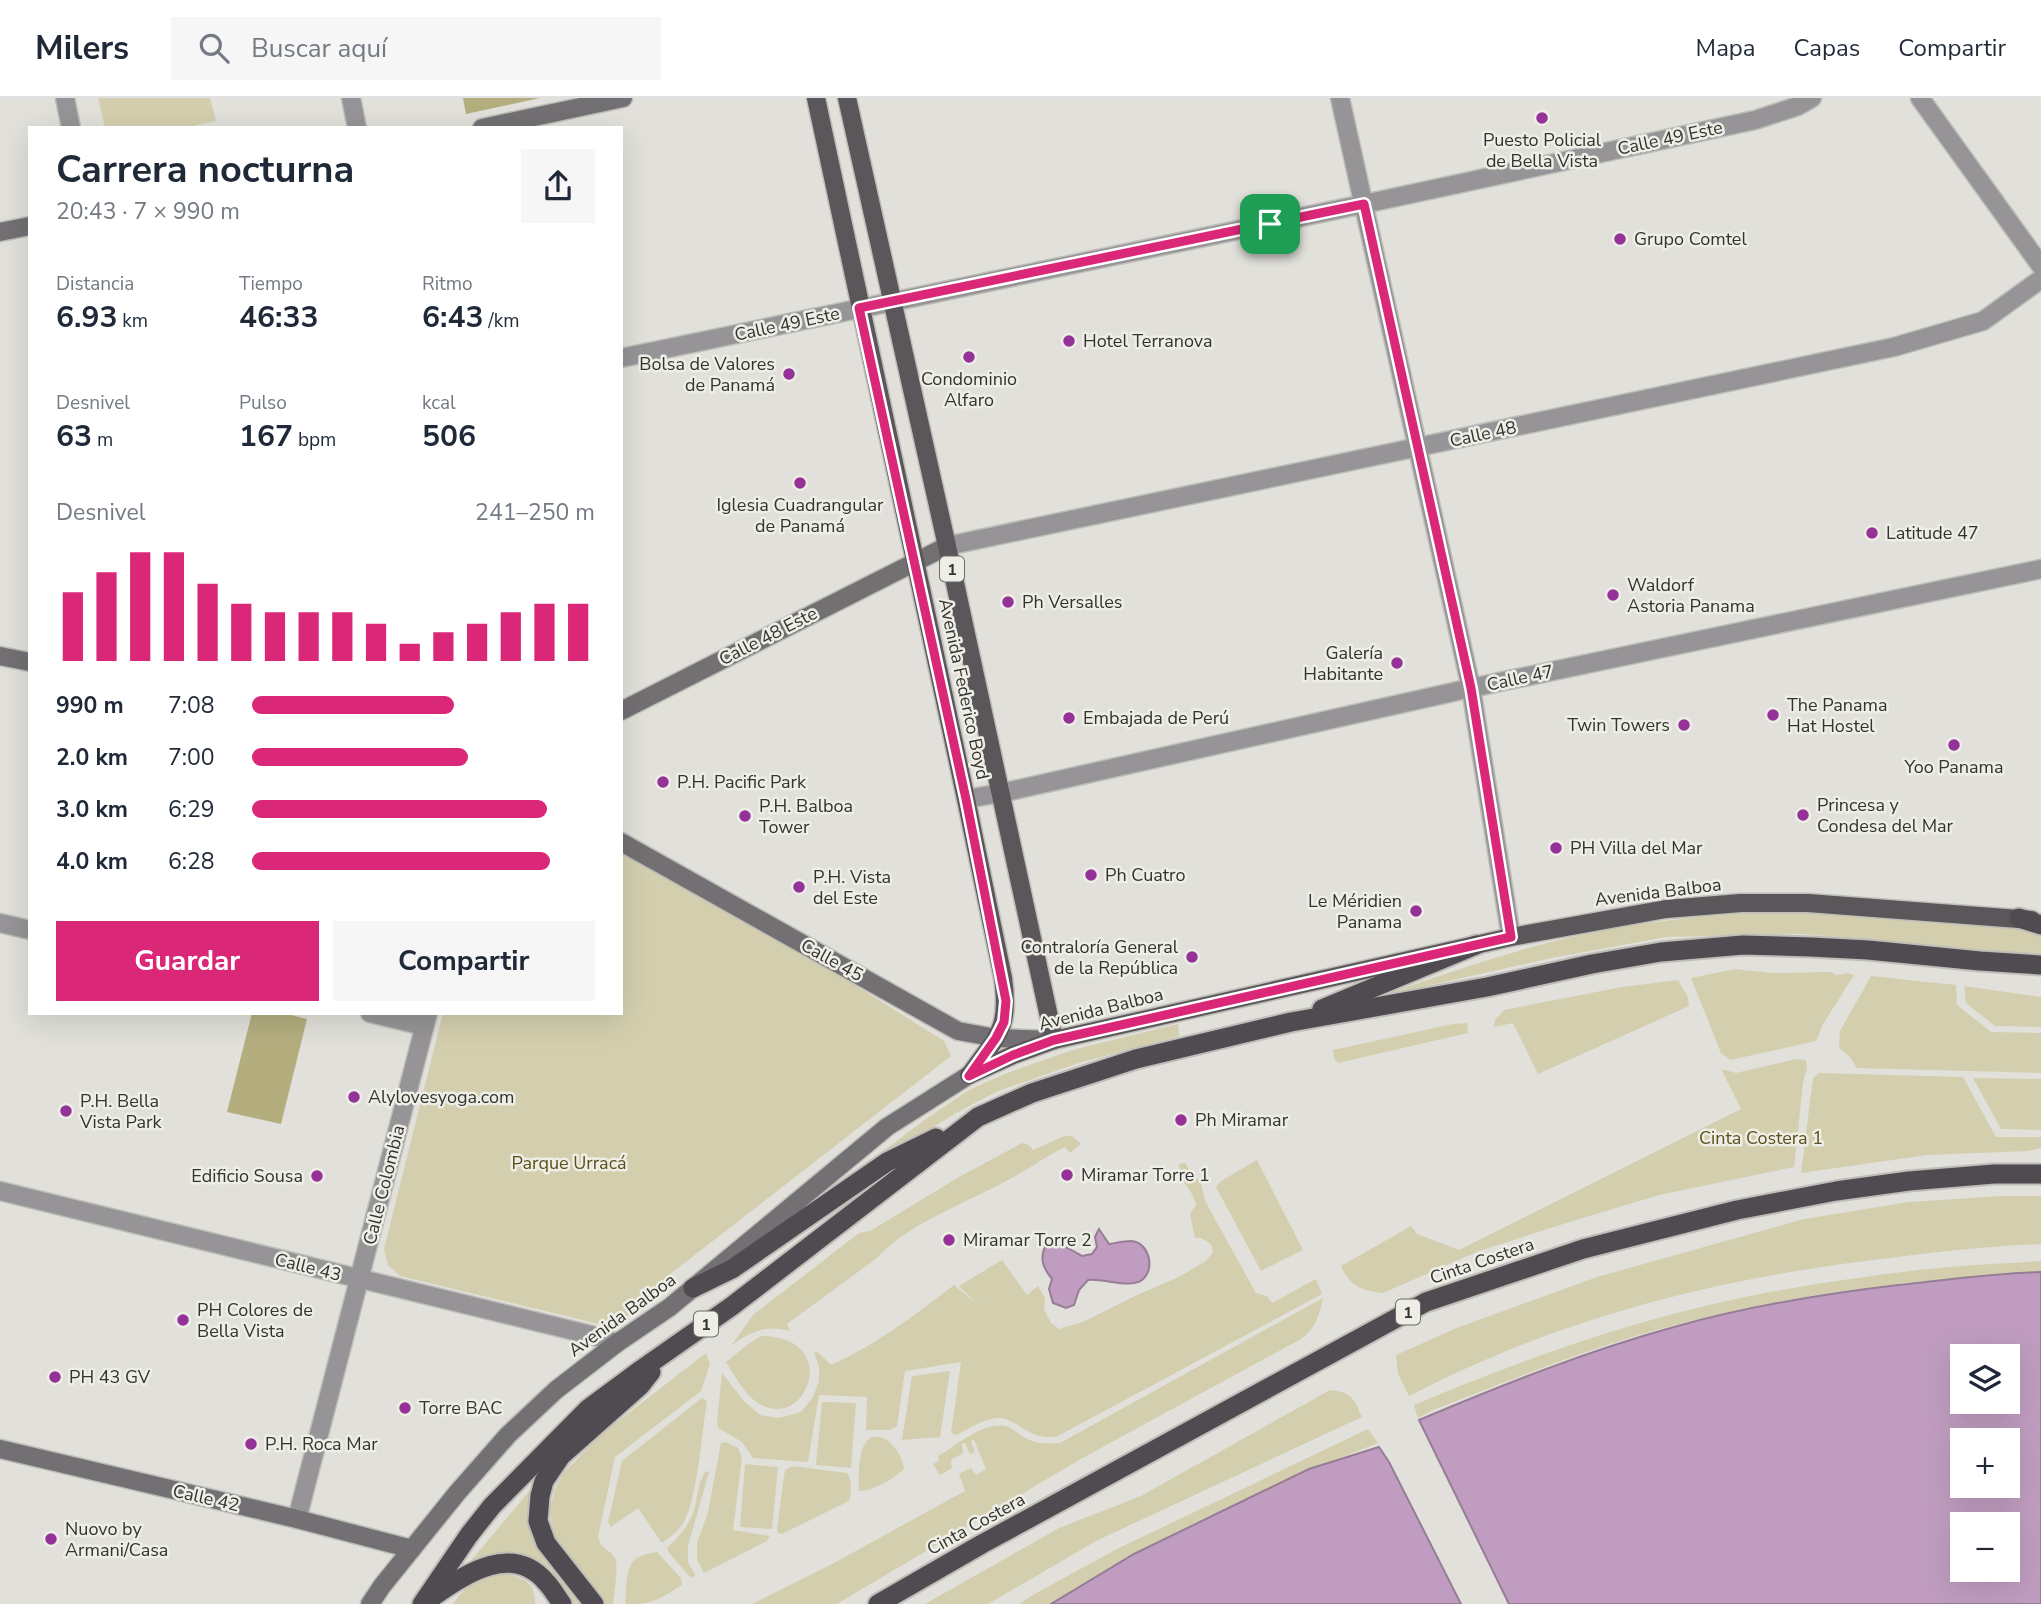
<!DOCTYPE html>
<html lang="es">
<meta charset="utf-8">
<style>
body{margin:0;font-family:"Nunito Sans",sans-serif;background:#f6f6f7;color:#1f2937;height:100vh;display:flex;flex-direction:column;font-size:26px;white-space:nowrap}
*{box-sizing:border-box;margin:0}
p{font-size:23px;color:#747a83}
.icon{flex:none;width:38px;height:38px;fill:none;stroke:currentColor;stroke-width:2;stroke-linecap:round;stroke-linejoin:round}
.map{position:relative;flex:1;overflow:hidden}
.drawer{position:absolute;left:28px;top:28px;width:595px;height:889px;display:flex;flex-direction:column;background:#fff;border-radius:0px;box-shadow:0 7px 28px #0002}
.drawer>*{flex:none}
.fabs{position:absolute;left:1950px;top:1246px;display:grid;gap:14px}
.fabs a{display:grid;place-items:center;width:70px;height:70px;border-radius:0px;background:#fff;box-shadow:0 7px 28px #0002;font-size:35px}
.pin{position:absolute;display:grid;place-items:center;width:60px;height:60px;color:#fff;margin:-30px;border-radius:14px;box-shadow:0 4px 10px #0006}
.round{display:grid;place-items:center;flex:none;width:74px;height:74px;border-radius:0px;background:#f6f6f7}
.head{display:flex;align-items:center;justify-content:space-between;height:119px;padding:0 28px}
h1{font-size:38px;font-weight:700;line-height:52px}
.figures{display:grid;grid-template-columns:repeat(3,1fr);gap:10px;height:119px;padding:7px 28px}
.figures div{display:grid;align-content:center}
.figures b{font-size:30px;font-weight:700}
.figures small{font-size:19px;font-weight:400}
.figures p{font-size:19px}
.chart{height:196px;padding:14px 28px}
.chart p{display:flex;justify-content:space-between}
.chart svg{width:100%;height:126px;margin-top:7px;stroke:#db2777;stroke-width:6}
.button{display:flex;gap:14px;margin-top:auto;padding:14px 28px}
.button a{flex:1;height:80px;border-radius:0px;background:#db2777;color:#fff;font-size:28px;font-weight:700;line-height:80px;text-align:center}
.button a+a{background:#f6f6f7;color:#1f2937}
ul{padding:0 28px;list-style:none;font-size:23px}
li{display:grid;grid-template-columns:112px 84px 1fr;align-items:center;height:52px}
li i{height:18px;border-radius:9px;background:#db2777}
header{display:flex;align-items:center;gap:42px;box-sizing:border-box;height:98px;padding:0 35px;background:#fff;border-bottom:2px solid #e0e1e3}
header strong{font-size:33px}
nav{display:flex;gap:38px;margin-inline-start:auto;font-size:24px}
.search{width:490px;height:63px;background:#f6f6f7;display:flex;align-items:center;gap:18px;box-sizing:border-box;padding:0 24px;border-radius:0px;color:#747a83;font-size:26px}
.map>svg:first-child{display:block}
.green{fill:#d3cfae}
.forest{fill:#b4ae7f}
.water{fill:#c09dc0;stroke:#967d95;stroke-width:2;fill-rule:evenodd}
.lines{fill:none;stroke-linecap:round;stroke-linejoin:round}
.minor-casing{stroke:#bebdb8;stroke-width:21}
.tertiary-casing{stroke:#bebdb8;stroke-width:21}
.secondary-casing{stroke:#bebdb8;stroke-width:21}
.primary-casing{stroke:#bebdb8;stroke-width:21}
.trunk-casing{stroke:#bebdb8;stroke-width:23}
.minor{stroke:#969496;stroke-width:18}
.tertiary{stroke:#969496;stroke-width:18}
.secondary{stroke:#737073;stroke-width:18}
.primary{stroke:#5a565a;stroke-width:18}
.trunk{stroke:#504b50;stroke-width:19}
.route-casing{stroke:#fff;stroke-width:14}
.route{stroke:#db2777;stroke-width:9}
.poi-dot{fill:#943298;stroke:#eeeee7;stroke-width:2.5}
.labels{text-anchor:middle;stroke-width:5;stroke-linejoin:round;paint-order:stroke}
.shield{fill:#eeeee7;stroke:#6b6b67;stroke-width:2}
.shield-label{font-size:16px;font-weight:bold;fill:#333330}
.street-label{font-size:18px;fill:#333330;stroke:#eeeee7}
.poi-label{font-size:18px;fill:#333330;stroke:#eeeee7;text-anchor:start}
.park-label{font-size:18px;fill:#595119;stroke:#eeeee7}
</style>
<header>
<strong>Milers</strong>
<div class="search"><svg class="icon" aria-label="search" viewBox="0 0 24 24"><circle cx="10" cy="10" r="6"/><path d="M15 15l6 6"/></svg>Buscar aquí</div>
<nav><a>Mapa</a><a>Capas</a><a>Compartir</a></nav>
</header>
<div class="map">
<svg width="2041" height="1506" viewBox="0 0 2041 1506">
<rect width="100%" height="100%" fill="#e1e0da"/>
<g class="green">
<polygon points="98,0 210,0 216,23 183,30 105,30"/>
<path d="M 621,746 L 661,765 L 944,943 L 951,958 L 669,1177 C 662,1192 629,1221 612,1226 C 607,1227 601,1226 595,1225 L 400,1178 L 388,1167 L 384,1151 L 443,915 L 621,915 Z"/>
<path d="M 1766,813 C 1812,813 1856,815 1902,818 C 1948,821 1996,825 2041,837 L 2041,857 L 1802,836 L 1666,839 L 1552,860 L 1377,899 C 1443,877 1509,853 1576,838 C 1638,823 1703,819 1766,813 Z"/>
<polygon points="1735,871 1771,875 1831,874 1836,877 1848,875 1854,877 1823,926 1816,943 1730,962 1721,955 1691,880"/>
<polygon points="1871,878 1956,887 1957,907 1991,934 2041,935 2041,975 1857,970 1849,958 1839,950 1840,933"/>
<polygon points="1678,882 1688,899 1689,908 1538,976 1513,925 1494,929 1495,922 1504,912 1622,889"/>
<polygon points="1964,888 2041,899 2041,929 1995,928 1966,905"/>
<polygon points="1467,925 1468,935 1338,965 1334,960 1333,952 1453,926"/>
<polygon points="1178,926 1179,938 1079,965 998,993 956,1015 839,1087 923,1023 969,992 1007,975 1076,951"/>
<path d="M 1796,961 L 1806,962 L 1807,970 L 1803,985 L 1794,1069 L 1659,1097 L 1576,1122 L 1479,1153 L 1383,1195 C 1360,1192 1351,1189 1341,1168 L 1411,1128 L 1417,1136 L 1459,1152 L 1741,1011 L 1721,971 L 1736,975 Z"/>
<polygon points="1819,975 1963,979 1996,1039 2041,1039 2041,1050 2028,1053 1928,1057 1801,1075 1813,980"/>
<polygon points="1973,980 2041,981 2041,1032 2001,1031"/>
<path d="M 1064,1038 L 1072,1038 L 1081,1046 L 1070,1055 L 1065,1049 C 1045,1059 1027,1072 1008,1082 C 968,1104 907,1126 877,1160 L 787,1226 L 790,1233 C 767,1226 750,1234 731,1248 L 753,1217 L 859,1135 L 870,1133 L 959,1079 L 1022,1045 L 1029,1047 L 1033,1052 Z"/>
<polygon points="1257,1062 1303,1152 1261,1173 1216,1089 1221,1083"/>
<path d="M 1185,1065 L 1195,1081 L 1200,1081 L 1205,1103 L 1256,1195 L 1267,1198 L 1272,1205 L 1316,1181 L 1322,1196 L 1056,1339 C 1046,1339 1037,1339 1028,1333 C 1016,1327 1007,1317 992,1321 C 979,1323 967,1332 956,1337 L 951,1335 L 961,1264 L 905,1273 L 897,1328 L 890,1332 L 866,1332 L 867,1299 L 819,1297 L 808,1364 L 753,1360 L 742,1344 L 718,1330 L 717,1322 L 722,1275 L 744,1303 L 760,1317 L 779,1320 L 801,1314 L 813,1299 L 819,1283 L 819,1268 L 814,1255 L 818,1254 L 831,1267 C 876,1247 915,1217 954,1187 L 977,1206 L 959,1188 L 1002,1162 L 1027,1197 L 1038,1188 L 1045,1200 L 1044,1211 L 1051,1225 L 1059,1231 L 1085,1223 L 1137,1197 L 1179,1179 L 1206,1163 L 1213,1154 L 1211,1146 L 1201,1140 L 1195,1140 L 1190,1116 L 1196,1107 C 1191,1086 1180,1089 1179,1066 Z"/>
<path d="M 2001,1098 L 2041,1098 L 2041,1146 C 1993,1148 1945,1153 1898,1159 C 1727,1178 1562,1218 1409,1298 L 1398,1276 L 1396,1257 L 1459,1229 L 1597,1179 L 1804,1121 L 1909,1104 Z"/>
<path d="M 2041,1163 L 2041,1174 C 1895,1182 1747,1201 1607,1247 C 1549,1266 1491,1290 1433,1312 L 1418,1320 L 1414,1307 C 1502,1270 1596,1235 1689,1212 C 1764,1193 1842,1181 1919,1172 C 1959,1167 2001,1166 2041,1163 Z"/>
<path d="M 1323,1200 C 1319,1218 1316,1230 1301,1241 L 1079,1362 L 837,1506 L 752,1506 L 832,1466 L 965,1393 L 959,1376 L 971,1370 L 976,1377 L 986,1371 L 974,1342 L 971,1343 L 975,1354 L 970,1356 L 965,1345 L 962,1346 L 963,1355 L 951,1362 L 952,1370 L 940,1377 L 933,1366 L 939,1363 L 938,1358 C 956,1348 986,1321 1008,1329 C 1013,1331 1018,1335 1022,1338 C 1035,1346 1045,1346 1060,1345 Z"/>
<path d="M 761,1238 C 845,1238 805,1340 755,1303 C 743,1294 734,1276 726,1264 L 747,1247 Z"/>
<path d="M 706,1255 L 710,1266 L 701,1293 L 615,1359 L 598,1439 C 603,1455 610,1450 615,1460 C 619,1469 614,1495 613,1506 L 605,1506 L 586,1486 L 555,1438 L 551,1424 L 550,1411 L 555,1390 L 564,1374 L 604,1334 Z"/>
<polygon points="950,1273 940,1339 902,1342 912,1278"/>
<path d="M 1330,1292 C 1352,1294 1354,1301 1362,1319 L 1098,1442 L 988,1506 L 925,1506 L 1059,1430 L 1141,1398 Z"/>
<path d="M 702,1300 L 707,1303 C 702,1332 697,1406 682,1427 C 677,1434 669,1440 662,1445 L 638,1410 L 611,1429 L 608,1424 L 622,1363 Z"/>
<polygon points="822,1304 856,1305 851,1370 816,1367"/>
<polygon points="1368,1331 1378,1345 1309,1372 1142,1452 1053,1506 1019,1506 1038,1494 1119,1450"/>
<path d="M 871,1339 C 875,1339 879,1338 883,1340 C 893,1344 904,1361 904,1371 C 894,1381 873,1393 859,1393 C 858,1377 858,1347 871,1339 Z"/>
<polygon points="726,1344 738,1350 742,1360 733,1432 770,1438 767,1443 704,1475 697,1462 697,1445 708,1414 721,1345"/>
<polygon points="745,1366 778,1369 772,1431 740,1429"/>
<path d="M 793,1368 L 847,1375 C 853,1384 851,1393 849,1403 L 782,1436 L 778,1435 L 777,1430 L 785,1372 Z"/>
<path d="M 706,1373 L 709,1374 L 688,1448 L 688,1464 L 695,1477 L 691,1480 L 669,1455 L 667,1450 C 679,1439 689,1428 694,1412 C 698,1399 697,1385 706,1373 Z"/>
<polygon points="537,1384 537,1446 544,1459 579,1506 574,1506 542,1467 493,1458 469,1465"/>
<path d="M 657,1454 L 681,1480 L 682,1487 C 659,1501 655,1506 627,1506 L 625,1504 C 627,1490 625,1465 639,1459 C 645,1456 652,1455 657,1454 Z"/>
<path d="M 505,1475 C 524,1481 536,1483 535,1506 L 453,1506 C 468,1485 479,1478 505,1475 Z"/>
</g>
<g class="forest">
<polygon points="463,0 540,0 466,16"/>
<polygon points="252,915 283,915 307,921 281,1026 227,1014"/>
</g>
<g class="water">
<path d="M 1099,1131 L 1109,1146 C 1116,1145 1124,1143 1131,1143 C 1149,1144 1156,1171 1142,1182 C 1130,1191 1104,1180 1088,1182 L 1079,1192 L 1074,1207 L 1066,1210 L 1053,1205 L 1049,1191 L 1052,1181 C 1043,1170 1039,1160 1046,1147 C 1062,1145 1068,1150 1082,1158 L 1092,1156 L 1097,1149 L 1095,1139 Z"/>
<path d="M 2041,1174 L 2041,1506 L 1509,1506 L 1419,1322 C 1502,1287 1587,1253 1674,1229 C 1747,1208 1822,1196 1898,1187 C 1945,1182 1993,1175 2041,1174 ZM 2007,1258 L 2007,1304 L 1962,1304 L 1962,1258 ZM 1962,1342 L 2007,1342 L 2007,1388 L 1962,1388 ZM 1962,1426 L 2007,1426 L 2007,1472 L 1962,1472 Z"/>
<polygon points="1379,1349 1389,1364 1461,1506 1051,1506 1134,1456 1247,1401 1309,1371"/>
</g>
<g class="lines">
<defs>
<g id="minor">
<polyline points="65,0 71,30"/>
<polyline points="351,0 357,30"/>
<polyline points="1340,0 1471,590 1511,839"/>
<polyline points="621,260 1364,106 1755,22 1798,8 1812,0"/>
<polyline points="947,448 1894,249 1983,223 2041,181"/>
<polyline points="966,701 1001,695 1471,590 2041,471"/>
<polyline points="0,825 30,832"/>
<polyline points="370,915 424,928"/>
<polyline points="0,1093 591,1237 617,1245"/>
<polyline points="297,1421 428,915"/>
</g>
<polyline id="tertiary" points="1920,0 2041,168"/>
<g id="secondary">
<polyline points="482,30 623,0"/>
<polyline points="0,134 30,128"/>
<polyline points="0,558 30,564"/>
<polyline points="621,613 947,448"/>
<polyline points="621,744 958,933 996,940 1054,942"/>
<polyline points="0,1351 297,1421 412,1451"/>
<polyline points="370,1506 382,1488 457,1395 508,1337 556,1292 617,1245 670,1209 887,1029 969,977"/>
</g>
<g id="primary">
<path d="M 816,0 L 966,701 L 1003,880 C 1010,930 999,936 971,975"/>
<polyline points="847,0 947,448 1054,942"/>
<polyline points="969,977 1013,957 1054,942 1511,839 1666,811 1741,805 1808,805 2032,822"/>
</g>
<g id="trunk">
<polyline points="2019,820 2041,827"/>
<polyline points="1322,911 1476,847"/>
<polyline points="693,1190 732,1171 887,1064 936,1040"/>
<path d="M 434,1498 C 466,1475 513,1445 546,1484 C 552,1490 557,1499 562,1506"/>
<polyline points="422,1506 469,1437 492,1408 588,1311 642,1271 732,1208 978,1019 1032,995 1136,961 1291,924 1487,889 1592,866 1661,854 1743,847 1811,849 1868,852 1980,863 2041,867"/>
<polyline points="594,1506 546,1445 538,1423 540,1398 544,1383 561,1358 640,1288 651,1274"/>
<polyline points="878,1506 982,1446 1426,1204 1583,1151 1737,1112 1836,1093 1909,1083 1994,1076 2041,1076"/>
</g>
</defs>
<use href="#minor" class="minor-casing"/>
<use href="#tertiary" class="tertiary-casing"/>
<use href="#secondary" class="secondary-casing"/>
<use href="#primary" class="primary-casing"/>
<use href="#trunk" class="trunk-casing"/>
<use href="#minor" class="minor"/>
<use href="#tertiary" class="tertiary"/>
<use href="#secondary" class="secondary"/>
<use href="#primary" class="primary"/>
<use href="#trunk" class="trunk"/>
</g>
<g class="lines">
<defs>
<polygon id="route" points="1364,106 1471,590 1511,839 1054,942 1013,957 969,978 996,940 1004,924 1006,903 966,701 859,210"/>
</defs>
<use href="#route" class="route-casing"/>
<use href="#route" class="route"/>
</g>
<g class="poi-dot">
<circle cx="1542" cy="20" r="7"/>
<circle cx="1620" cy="141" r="7"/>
<circle cx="1069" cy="243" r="7"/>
<circle cx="969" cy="259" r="7"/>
<circle cx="789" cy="276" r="7"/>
<circle cx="800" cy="385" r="7"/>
<circle cx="1872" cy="435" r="7"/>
<circle cx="1613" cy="497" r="7"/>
<circle cx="1008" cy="504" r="7"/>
<circle cx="1397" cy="565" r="7"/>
<circle cx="1773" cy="617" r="7"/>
<circle cx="1069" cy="620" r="7"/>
<circle cx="1684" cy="627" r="7"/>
<circle cx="1954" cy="647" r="7"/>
<circle cx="663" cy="684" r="7"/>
<circle cx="1803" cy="717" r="7"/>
<circle cx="745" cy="718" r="7"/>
<circle cx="1556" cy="750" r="7"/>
<circle cx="1091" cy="777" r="7"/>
<circle cx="799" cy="789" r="7"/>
<circle cx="1416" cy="813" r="7"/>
<circle cx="1192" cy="859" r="7"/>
<circle cx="354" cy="999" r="7"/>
<circle cx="66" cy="1013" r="7"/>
<circle cx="1181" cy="1022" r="7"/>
<circle cx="1067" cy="1077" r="7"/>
<circle cx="317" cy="1078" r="7"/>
<circle cx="949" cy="1142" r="7"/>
<circle cx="183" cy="1222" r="7"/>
<circle cx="55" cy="1279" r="7"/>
<circle cx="405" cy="1310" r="7"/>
<circle cx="251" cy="1346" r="7"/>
<circle cx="51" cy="1441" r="7"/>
</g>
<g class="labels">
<g class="shield">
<rect x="940" y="458.5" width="24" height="25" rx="5"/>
<rect x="1396" y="1201.5" width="24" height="25" rx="5"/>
<rect x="694" y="1213.5" width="24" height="25" rx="5"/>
</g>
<g class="shield-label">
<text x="952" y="477">1</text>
<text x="1408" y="1220">1</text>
<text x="706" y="1232">1</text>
</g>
<g class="street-label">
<text transform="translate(1670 40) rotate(-12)" y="6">Calle 49 Este</text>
<text transform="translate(787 226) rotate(-12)" y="6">Calle 49 Este</text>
<text transform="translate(1483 336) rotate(-12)" y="6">Calle 48</text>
<text transform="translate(768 538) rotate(-27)" y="6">Calle 48 Este</text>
<text transform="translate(1520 580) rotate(-12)" y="6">Calle 47</text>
<text transform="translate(964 591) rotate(78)" y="6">Avenida Federico Boyd</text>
<text transform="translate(1658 794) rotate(-7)" y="6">Avenida Balboa</text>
<text transform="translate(832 862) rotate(29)" y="6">Calle 45</text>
<text transform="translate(1101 911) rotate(-14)" y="6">Avenida Balboa</text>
<text transform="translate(384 1087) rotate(-76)" y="6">Calle Colombia</text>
<text transform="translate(1482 1163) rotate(-19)" y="6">Cinta Costera</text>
<text transform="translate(308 1169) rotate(14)" y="6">Calle 43</text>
<text transform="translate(622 1217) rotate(-36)" y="6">Avenida Balboa</text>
<text transform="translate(206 1400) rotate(13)" y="6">Calle 42</text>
<text transform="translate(976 1426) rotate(-29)" y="6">Cinta Costera</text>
</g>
<g class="poi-label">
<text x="1542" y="48" text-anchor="middle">Puesto Policial<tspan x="1542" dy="21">de Bella Vista</tspan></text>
<text x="1634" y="147">Grupo Comtel</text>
<text x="1083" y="249">Hotel Terranova</text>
<text x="775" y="272" text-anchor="end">Bolsa de Valores<tspan x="775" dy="21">de Panamá</tspan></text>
<text x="969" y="287" text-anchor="middle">Condominio<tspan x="969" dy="21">Alfaro</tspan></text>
<text x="800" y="413" text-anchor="middle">Iglesia Cuadrangular<tspan x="800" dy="21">de Panamá</tspan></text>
<text x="1886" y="441">Latitude 47</text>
<text x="1627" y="493">Waldorf<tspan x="1627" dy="21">Astoria Panama</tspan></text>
<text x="1022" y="510">Ph Versalles</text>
<text x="1383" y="561" text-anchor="end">Galería<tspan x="1383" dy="21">Habitante</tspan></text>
<text x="1787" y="613">The Panama<tspan x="1787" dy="21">Hat Hostel</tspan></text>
<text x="1083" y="626">Embajada de Perú</text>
<text x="1670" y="633" text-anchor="end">Twin Towers</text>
<text x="1954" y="675" text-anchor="middle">Yoo Panama</text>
<text x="677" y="690">P.H. Pacific Park</text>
<text x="1817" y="713">Princesa y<tspan x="1817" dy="21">Condesa del Mar</tspan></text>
<text x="759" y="714">P.H. Balboa<tspan x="759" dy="21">Tower</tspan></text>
<text x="1570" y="756">PH Villa del Mar</text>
<text x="1105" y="783">Ph Cuatro</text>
<text x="813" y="785">P.H. Vista<tspan x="813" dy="21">del Este</tspan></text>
<text x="1402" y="809" text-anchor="end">Le Méridien<tspan x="1402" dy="21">Panama</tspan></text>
<text x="1178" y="855" text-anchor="end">Contraloría General<tspan x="1178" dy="21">de la República</tspan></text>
<text x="368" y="1005">Alylovesyoga.com</text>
<text x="80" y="1009">P.H. Bella<tspan x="80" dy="21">Vista Park</tspan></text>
<text x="1195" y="1028">Ph Miramar</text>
<text x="1081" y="1083">Miramar Torre 1</text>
<text x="303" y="1084" text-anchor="end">Edificio Sousa</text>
<text x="963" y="1148">Miramar Torre 2</text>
<text x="197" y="1218">PH Colores de<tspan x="197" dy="21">Bella Vista</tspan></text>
<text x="69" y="1285">PH 43 GV</text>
<text x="419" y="1316">Torre BAC</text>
<text x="265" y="1352">P.H. Roca Mar</text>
<text x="65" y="1437">Nuovo by<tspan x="65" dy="21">Armani/Casa</tspan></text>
</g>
<g class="park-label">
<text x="1761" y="1046">Cinta Costera 1</text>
<text x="569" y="1071">Parque Urracá</text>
</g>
</g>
</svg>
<div class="fabs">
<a><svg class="icon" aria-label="layers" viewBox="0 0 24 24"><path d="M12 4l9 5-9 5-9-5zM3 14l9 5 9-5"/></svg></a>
<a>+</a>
<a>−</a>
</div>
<div class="pin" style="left:1270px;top:126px;background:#1e9e55"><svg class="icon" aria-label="arrive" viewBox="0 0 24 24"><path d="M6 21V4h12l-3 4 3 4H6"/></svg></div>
<section class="drawer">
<div class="head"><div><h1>Carrera nocturna</h1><p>20:43 · 7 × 990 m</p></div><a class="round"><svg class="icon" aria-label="share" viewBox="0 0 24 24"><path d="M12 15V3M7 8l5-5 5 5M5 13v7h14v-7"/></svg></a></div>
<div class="figures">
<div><p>Distancia</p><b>6.93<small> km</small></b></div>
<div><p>Tiempo</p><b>46:33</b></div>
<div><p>Ritmo</p><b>6:43<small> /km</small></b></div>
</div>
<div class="figures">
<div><p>Desnivel</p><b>63<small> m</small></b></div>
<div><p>Pulso</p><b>167<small> bpm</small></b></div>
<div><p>kcal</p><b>506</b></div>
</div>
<div class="chart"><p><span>Desnivel</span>241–250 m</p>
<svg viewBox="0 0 160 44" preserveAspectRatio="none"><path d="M5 44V20M15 44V13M25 44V6M35 44V6M45 44V17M55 44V24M65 44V27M75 44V27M85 44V27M95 44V31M105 44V38M115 44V34M125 44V31M135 44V27M145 44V24M155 44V24"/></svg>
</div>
<ul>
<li><b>990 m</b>7:08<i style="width:59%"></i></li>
<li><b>2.0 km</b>7:00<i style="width:63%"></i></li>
<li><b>3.0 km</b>6:29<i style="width:86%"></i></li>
<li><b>4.0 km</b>6:28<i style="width:87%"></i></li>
</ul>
<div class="button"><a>Guardar</a><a>Compartir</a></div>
</section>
</div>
